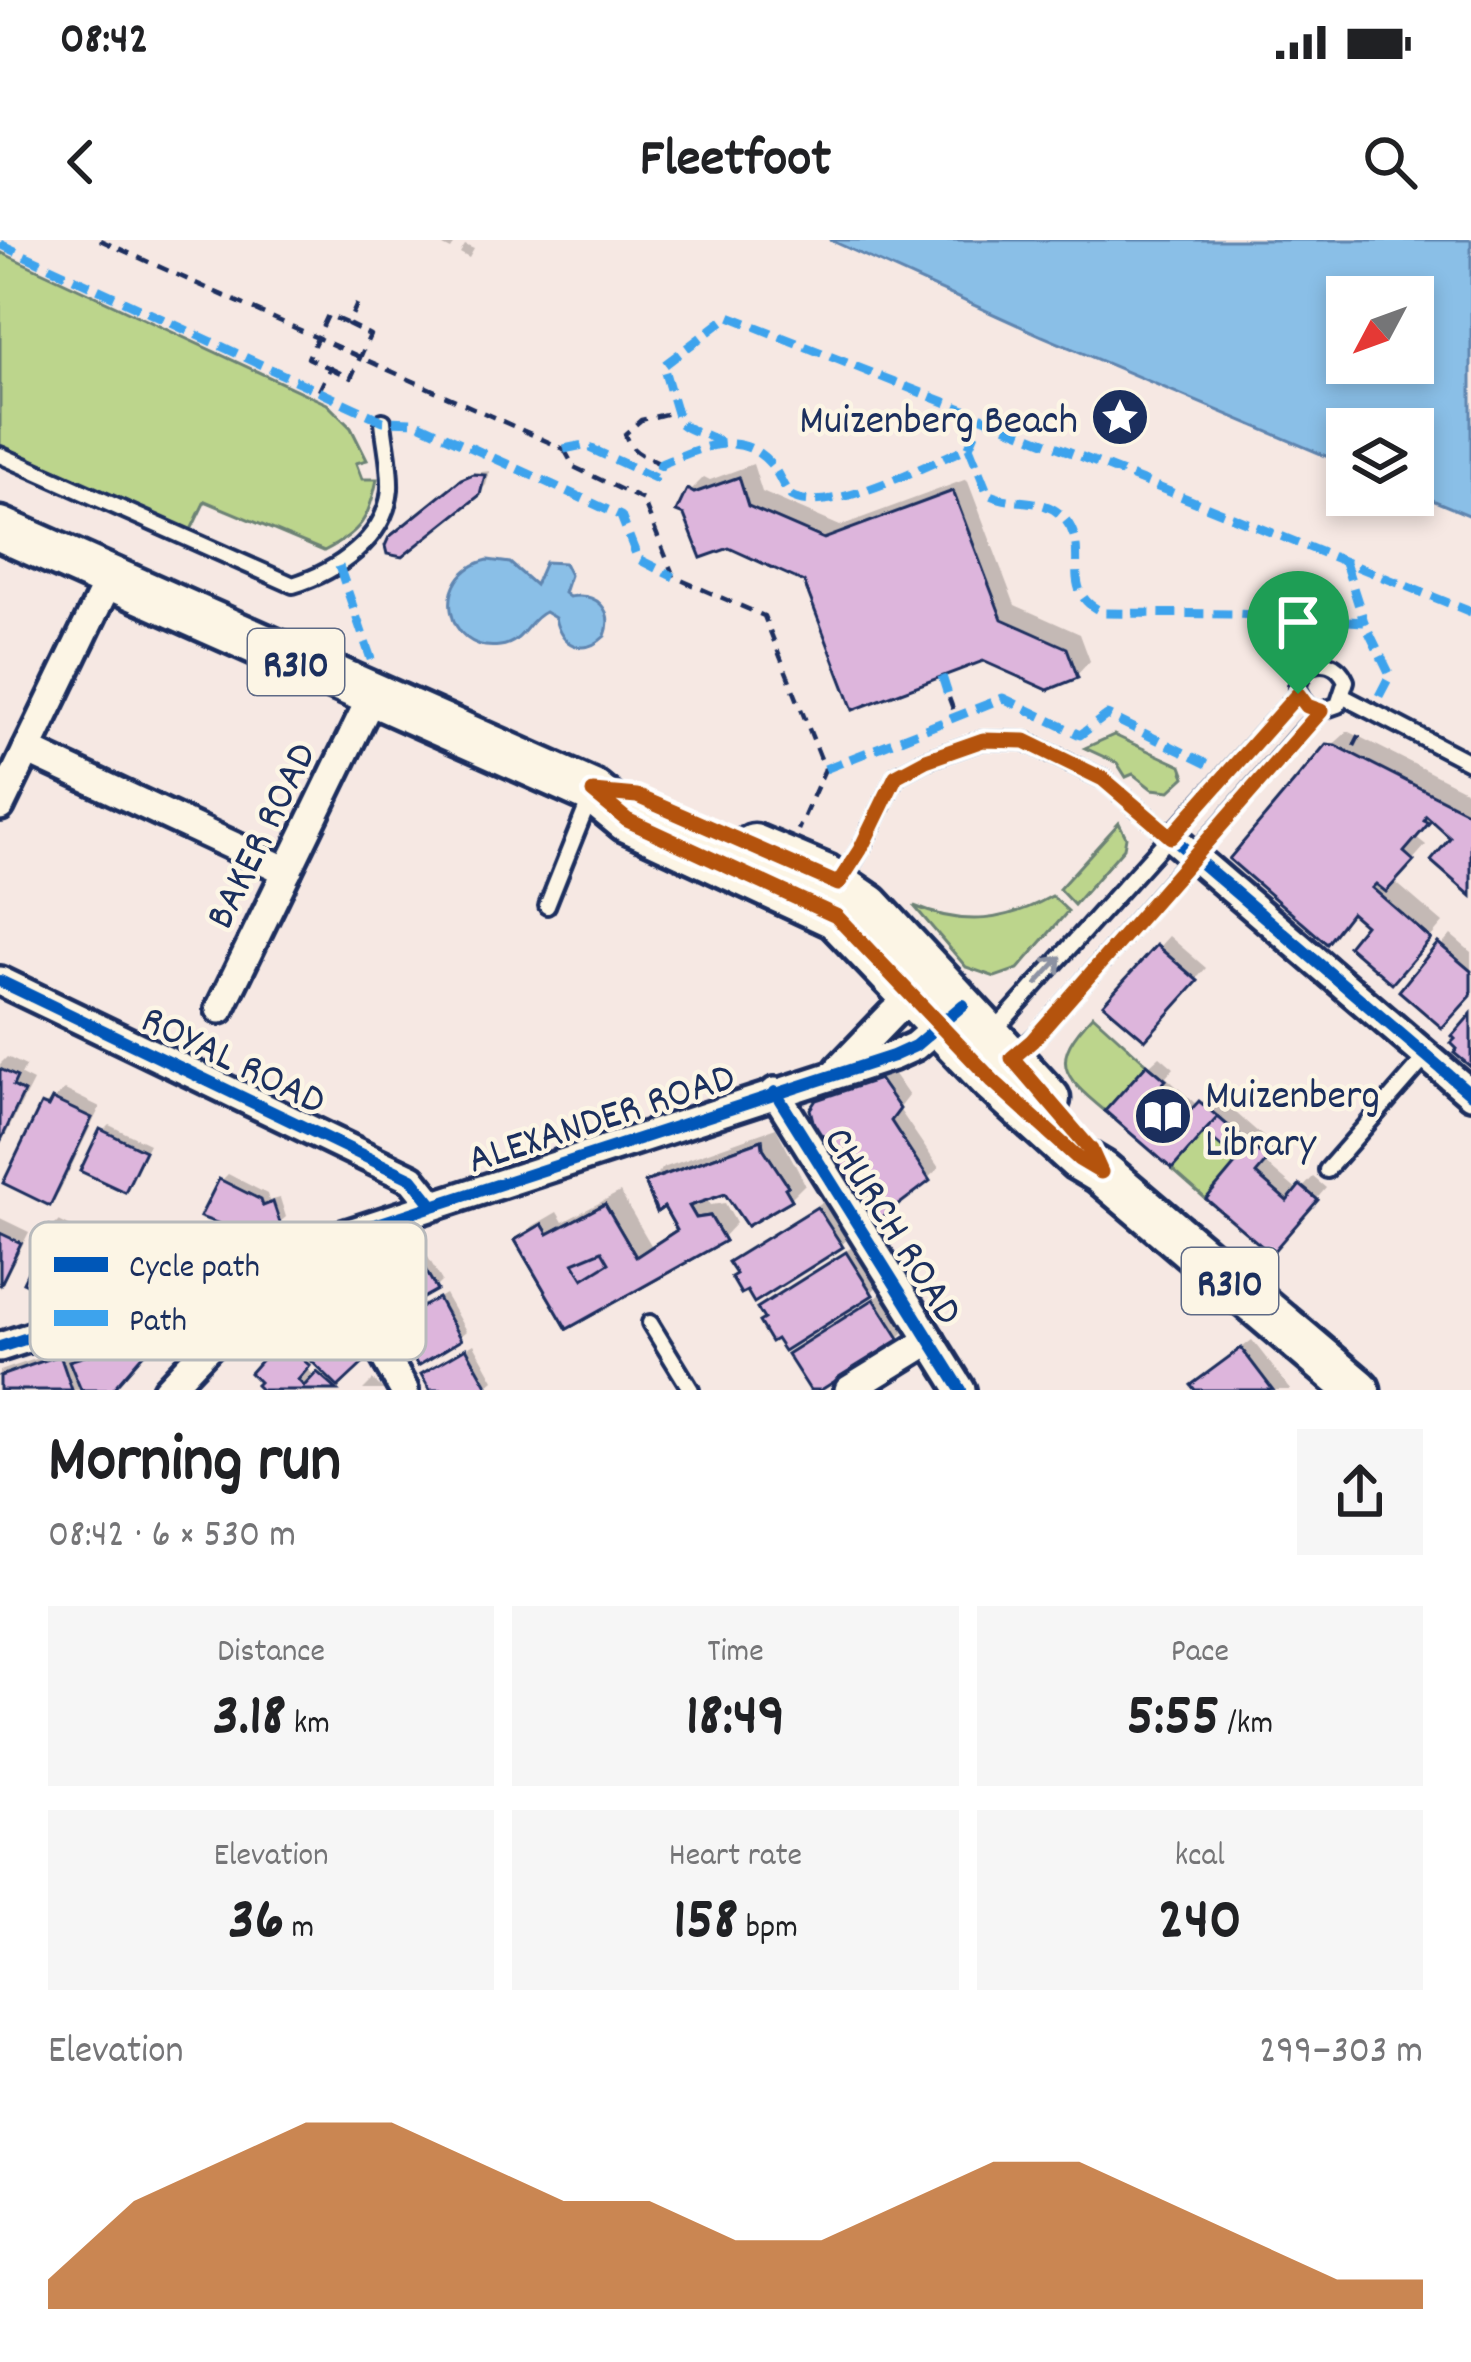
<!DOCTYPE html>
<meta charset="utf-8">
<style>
body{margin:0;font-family:Dekko,sans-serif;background:#f6f6f6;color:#202124;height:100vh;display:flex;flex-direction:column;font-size:45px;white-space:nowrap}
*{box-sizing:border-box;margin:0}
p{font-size:39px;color:#757577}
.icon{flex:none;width:66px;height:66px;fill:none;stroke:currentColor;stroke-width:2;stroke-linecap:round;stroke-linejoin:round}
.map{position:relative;height:1150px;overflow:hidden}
.drawer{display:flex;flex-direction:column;background:#fff;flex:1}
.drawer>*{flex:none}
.needle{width:78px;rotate:229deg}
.buttons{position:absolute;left:1326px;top:36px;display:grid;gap:24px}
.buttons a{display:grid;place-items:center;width:108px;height:108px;border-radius:0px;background:#fff;box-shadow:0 6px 18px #0003;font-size:60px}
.pin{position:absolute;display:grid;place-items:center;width:102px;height:102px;color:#fff;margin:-123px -51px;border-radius:50% 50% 50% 0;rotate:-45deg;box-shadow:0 0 12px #0007}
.pin .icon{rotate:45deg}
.round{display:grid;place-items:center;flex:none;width:126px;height:126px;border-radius:0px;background:#f6f6f6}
.headline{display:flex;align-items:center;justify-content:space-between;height:204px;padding:0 48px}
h1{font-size:66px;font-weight:700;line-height:90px}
.figures{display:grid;grid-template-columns:repeat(3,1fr);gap:18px;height:204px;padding:12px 48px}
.figures div{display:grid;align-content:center;border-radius:0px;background:#f6f6f6;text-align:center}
.figures b{font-size:60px;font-weight:700}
.figures small{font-size:33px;font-weight:400}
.figures p{font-size:33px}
.chart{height:336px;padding:24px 48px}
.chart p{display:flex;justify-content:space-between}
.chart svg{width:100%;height:216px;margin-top:12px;fill:#b45309;opacity:.7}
.status{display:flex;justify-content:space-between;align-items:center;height:84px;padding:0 60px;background:#fff;direction:ltr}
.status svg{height:33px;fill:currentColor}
header{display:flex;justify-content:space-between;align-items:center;height:156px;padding:0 48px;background:#fff;font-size:54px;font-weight:700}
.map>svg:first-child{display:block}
.green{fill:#bcd58c;stroke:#6c8275;stroke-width:3}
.water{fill:#8abfe7;stroke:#5e85b0;stroke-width:3;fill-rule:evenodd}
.shadow{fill:#0003;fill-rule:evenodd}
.building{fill:#ddb5dc;stroke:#1b2f5e;stroke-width:3;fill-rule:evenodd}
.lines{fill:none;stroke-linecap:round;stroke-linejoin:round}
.lane-casing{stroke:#1b2f5e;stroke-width:22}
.street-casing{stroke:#1b2f5e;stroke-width:36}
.primary-casing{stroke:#1b2f5e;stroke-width:51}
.path{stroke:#1b2f5e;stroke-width:4.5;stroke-dasharray:12 9;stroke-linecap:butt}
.lane{stroke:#fcf5e5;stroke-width:14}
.street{stroke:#fcf5e5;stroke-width:27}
.primary{stroke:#fcf5e5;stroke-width:42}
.path-bridge{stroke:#1b2f5e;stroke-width:4.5;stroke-dasharray:12 9;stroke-linecap:butt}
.quiet{stroke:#3da3ed;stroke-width:9;stroke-dasharray:18 9;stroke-linecap:butt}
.cycleway-casing{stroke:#fcf5e5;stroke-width:20}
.cycleway{stroke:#0057b8;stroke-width:12}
.oneway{stroke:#8c92a2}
.route-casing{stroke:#fff;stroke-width:24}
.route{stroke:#b45309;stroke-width:15}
.labels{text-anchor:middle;stroke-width:9;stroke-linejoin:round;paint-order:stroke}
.shield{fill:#fcf5e5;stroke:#5e6a86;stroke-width:3}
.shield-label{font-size:39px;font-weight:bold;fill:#1b2f5e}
.poi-label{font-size:42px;fill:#1b2f5e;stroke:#fcf5e5;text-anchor:end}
.street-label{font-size:42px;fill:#1b2f5e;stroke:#fcf5e5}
.key{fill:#fcf5e5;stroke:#b8babc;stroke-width:3}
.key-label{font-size:33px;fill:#1b2f5e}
</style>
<div class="status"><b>08:42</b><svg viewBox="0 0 49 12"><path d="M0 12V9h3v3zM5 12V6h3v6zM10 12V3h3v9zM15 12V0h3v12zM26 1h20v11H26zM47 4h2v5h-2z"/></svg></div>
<header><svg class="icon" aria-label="back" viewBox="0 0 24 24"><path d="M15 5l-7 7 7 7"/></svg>Fleetfoot<svg class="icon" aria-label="search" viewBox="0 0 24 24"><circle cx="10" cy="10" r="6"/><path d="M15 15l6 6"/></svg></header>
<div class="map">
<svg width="1471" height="1150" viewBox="0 0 1471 1150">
<rect width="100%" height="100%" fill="#f6e8e3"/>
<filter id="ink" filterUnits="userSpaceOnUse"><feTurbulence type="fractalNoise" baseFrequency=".00833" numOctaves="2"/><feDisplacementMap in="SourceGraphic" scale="24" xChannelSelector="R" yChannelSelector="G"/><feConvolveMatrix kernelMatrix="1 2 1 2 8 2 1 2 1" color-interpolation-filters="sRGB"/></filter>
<g filter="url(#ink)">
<g class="green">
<path d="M 0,12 L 327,164 L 351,188 L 367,220 L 356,223 L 362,239 L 377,239 C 369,279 361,292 324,311 L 205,261 L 190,292 L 0,207 Z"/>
<polygon points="1114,495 1181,526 1185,537 1170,551 1152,549 1133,534 1126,537 1117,523 1085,508"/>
<polygon points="1119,583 1126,597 1124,608 1074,665 1059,649"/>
<path d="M 1052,656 L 1068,671 L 1018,729 L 995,737 L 966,727 L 914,666 C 964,687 1006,682 1052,656 Z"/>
<path d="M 1093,775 L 1147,824 L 1105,871 C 1061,835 1049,821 1093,775 Z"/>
<polygon points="1204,892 1238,921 1206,959 1172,929"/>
</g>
<g class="water">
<path d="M 830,0 L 1471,0 L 1471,276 L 1413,252 L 1413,189 L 1347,189 L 1347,225 L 1042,96 ZM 1347,57 L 1413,57 L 1413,123 L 1347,123 Z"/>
<path d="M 488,320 L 510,323 L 535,345 L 545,322 L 564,323 L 570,335 L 564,353 L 569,357 C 596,352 615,369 605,396 C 583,417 561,406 555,378 L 545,372 C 527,380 524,403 500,406 C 445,414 429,334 488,320 Z"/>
</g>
<g class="shadow">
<polygon points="446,0 457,1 451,10 443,6"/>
<polygon points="465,5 474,9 469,18 460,13"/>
<polygon points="753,224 762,252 840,286 967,239 1015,365 1080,394 1090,421 1076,436 807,340 690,251 704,237 710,240"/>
<polygon points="490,231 486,245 478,253 400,291 471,233"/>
<polygon points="1348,491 1471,553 1471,652 1454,598 1433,577 1416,597 1426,605 1394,641 1443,683 1406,726 1369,684 1316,520"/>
<polygon points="1451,695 1471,712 1471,753 1403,750"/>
<polygon points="1169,696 1206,728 1155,786 1107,764"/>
<polygon points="1160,816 1174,828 1166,837 1198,866 1212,852 1276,908 1264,922 1299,952 1313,937 1326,948 1281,1000 1242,921 1205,888 1172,925 1149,826"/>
<polygon points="7,817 26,826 21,835 33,841 0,906 0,824"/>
<polygon points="891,830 909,856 899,869 939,928 928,938 824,891 818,862 830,850"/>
<polygon points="65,850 100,867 59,952 49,962 44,866"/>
<polygon points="109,885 149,904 125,948 103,891"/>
<polygon points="776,888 805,944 791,958 726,951 706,958 710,965 725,963 736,983 722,998 568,1085 519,1000 533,986 557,972 563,982 620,952 651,1005 679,987 649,942 663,928"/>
<polygon points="228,934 267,954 269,961 280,958 286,977 279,983 182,999 219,980 221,941"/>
<polygon points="829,958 852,995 841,1005 739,1033 732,1023 743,1012"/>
<polygon points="0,978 29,992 0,1049"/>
<polygon points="59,981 99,1001 92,1015 98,1018 90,1036 83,1042 80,1040 70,1054 46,1042 52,988"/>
<polygon points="857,1004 881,1042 871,1053 767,1079 761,1069 771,1058"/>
<polygon points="422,1007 442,1041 435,1048 378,1032"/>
<path d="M 339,1031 L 347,1140 L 338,1150 L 266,1150 L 254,1133 L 289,1095 L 270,1077 L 309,1037 ZM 314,1119 L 324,1129 L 316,1137 L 306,1128 Z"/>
<polygon points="886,1051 909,1087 898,1098 813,1150 791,1115"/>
<polygon points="445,1054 466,1091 459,1097 417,1102 403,1079"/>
<polygon points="127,1088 130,1098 156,1090 158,1095 105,1150 0,1150 0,1131 71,1107 75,1119 90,1112 88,1106 95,1099"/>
<polygon points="1252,1100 1291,1150 1198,1150 1195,1146 1206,1135"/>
<polygon points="474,1104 494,1140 482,1150 433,1150 425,1135"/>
<polygon points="373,1140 384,1150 363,1150"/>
</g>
<g class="building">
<polygon points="473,234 485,235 480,255 402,317 387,314 385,306 389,297 461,239"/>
<polygon points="739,237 748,266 824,299 953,251 1002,379 1067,408 1078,438 1048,450 983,421 853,470 804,342 729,308 701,318 684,275 676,272 687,249 694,253"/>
<polygon points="1326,504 1335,505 1471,574 1471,656 1431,621 1450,598 1426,576 1424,581 1429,583 1404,612 1414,621 1386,652 1376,644 1372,648 1431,699 1392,744 1348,706 1365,685 1351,673 1327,704 1229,619"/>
<polygon points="1438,703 1471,731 1471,756 1442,788 1399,751"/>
<polygon points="1156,705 1198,741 1145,800 1103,764"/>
<polygon points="1471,774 1471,827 1454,813 1457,809 1451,803 1455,799 1452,796"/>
<polygon points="1147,824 1166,840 1157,850 1186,875 1199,861 1218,877 1172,929 1105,871"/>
<polygon points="0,829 17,837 13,846 24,852 0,902"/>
<polygon points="879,839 900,869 891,881 930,941 876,982 822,895 818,898 809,884 813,881 810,869 816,860"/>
<polygon points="52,859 92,878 50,966 3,943 41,864 48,867"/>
<polygon points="1218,877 1268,920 1256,934 1287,961 1300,945 1318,960 1271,1014 1206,959 1238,921 1204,892"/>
<polygon points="100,889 145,911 125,952 80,931"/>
<path d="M 762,900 L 763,908 L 788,946 L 785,948 L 792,960 L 747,986 L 725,954 L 689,966 L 696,978 L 710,976 L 725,1001 L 567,1089 L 515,1000 L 542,984 L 548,994 L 605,964 L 636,1017 L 677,990 L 664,967 L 657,972 L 645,942 ZM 602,1011 L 609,1023 L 583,1039 L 573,1023 Z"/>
<polygon points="762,900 763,908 788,946 785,948 792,960 747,986 725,954 689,966 696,978 710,976 725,1001 567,1089 515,1000 542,984 548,994 605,964 636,1017 677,990 664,967 657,972 645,942"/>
<polygon points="219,939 261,960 263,966 273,962 281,986 184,1017 178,998 217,983 200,977"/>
<polygon points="817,967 843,1007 754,1063 747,1051 741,1054 731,1037 736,1034 728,1022"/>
<polygon points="50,986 95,1008 88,1022 94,1025 84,1046 78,1043 71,1057 45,1045 42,1051 23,1042"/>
<polygon points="0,993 21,1003 0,1046"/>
<polygon points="602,1011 609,1023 583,1039 573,1023"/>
<polygon points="415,1012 437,1050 389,1077 367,1038"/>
<polygon points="846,1012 873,1055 784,1111 776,1099 771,1102 759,1082 764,1079 757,1068"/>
<polygon points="328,1040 370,1117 338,1147 266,1077 295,1046"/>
<polygon points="438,1058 461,1100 418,1126 407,1107 414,1104 400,1079"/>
<polygon points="874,1059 900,1100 821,1150 810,1150 787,1114"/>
<polygon points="120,1093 124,1103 150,1095 152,1104 112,1150 81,1150 69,1121 88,1115 84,1105"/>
<polygon points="280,1099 310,1126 298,1140 304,1146 317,1132 337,1150 261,1150 256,1145 259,1142 250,1133"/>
<polygon points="466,1108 489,1149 430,1150 421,1134"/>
<polygon points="1241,1108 1273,1150 1195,1150 1191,1145"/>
<polygon points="60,1115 72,1150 0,1150 0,1136"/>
</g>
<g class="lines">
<defs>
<g id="lane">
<path d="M 0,215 L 293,345 C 336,332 386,299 390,249 C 391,227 385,203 383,181"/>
<polyline points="1344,457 1471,523"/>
<polyline points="842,639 860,610 896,536 926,520 983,500 1025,501 1103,539 1171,597"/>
<polyline points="547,666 591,556"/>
<polyline points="994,791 1298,454"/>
<path d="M 1016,814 L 1039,793 L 1301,492 L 1321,471 L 1338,465 L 1346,441 C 1338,423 1322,418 1305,428 L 1297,447 L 1307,466 L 1321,471"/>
<polyline points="1327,930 1427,816"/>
<polyline points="650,1083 691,1150"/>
</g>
<g id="street">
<polyline points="27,510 287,631"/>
<polyline points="0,566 110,338"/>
<polyline points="1171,597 1471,854"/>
<polyline points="0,741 412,939 432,964"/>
<polyline points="220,769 372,456"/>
<polyline points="839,829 892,774 923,748"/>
<polyline points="775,852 961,1150"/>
<polyline points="320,1003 404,1150"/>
<polyline points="0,1107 893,816 915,806 950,776"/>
<polyline points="167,1150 296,1014"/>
<polyline points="849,1150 930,1100"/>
</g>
<g id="primary">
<polyline points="0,289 593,552 627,580 836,677 993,841 1079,919 1101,932 1358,1150"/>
<polyline points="754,606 825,636 869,666 1048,859"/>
</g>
</defs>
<use href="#lane" class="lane-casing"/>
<use href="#street" class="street-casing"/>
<use href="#primary" class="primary-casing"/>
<g class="path">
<polyline points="330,128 351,138 370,95 348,84 357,64"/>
<polyline points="319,151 330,128 308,118 328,75 348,84"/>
<polyline points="564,209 574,227 643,260 674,337 764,376 825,529 798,590"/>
<path d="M 661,224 C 644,216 630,212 625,194 L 641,180 L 674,172"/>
<polyline points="949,458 956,477"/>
<polyline points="1354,506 1362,490"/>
</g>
<use href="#lane" class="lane"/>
<use href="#street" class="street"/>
<use href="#primary" class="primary"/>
<polyline class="path-bridge" points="100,0 564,209"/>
<g class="quiet">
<polyline points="0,4 383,181 415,182 621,276 638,319 674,337"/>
<path d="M 721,203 C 704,191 693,194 680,183 L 663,126 L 729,76 L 1471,372"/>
<path d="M 969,207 L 988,254 C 1011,266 1041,256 1061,275 C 1096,308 1053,352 1105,373 L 1238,374 L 1364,382 L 1390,435 L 1379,456"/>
<path d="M 564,209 L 583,205 L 655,238 L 661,224 C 697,210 738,187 770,223 C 779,233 782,246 791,256 C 829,277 929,223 969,207 L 975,193"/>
<polyline points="1345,322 1364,382"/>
<polyline points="339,326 372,422"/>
<polyline points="942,436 949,458"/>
<polyline points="825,529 1003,458 1080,495 1107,475 1207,524"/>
</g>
<defs>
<g id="cycleway">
<polyline points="1171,597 1471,854"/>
<polyline points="0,741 412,939 432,964"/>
<polyline points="775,852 961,1150"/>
<polyline points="0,1107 893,816 915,806 963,765"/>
</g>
</defs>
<use href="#cycleway" class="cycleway-casing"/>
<use href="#cycleway" class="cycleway"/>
</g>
<defs><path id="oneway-shaft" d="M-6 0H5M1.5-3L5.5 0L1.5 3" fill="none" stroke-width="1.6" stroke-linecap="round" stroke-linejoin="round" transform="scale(3)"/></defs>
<use class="oneway" href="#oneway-shaft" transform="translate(1049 730) rotate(-48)"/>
</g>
<g class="lines" filter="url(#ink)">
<defs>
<polygon id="route" points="1298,454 1307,466 1321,471 1032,801 1012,818 1091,910 1101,932 1079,919 993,841 836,676 627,580 593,552 637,556 838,644 860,610 896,536 926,520 983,500 1025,501 1103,539 1171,597"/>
</defs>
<use href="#route" class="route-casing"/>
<use href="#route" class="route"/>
</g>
<defs>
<symbol id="sight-disc" viewBox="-11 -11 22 22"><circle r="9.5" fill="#1b2f5e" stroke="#fcf5e5"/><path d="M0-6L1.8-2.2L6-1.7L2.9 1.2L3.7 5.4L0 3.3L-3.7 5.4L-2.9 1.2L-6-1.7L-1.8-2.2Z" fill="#fff"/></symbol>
<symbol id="library-disc" viewBox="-11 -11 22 22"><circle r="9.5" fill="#1b2f5e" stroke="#fcf5e5"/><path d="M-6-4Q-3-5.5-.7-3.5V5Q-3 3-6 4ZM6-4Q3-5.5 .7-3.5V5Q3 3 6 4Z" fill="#fff"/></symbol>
</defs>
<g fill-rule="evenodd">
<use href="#sight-disc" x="1087" y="144" width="66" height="66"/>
<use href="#library-disc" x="1130" y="843" width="66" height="66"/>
</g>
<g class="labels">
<g class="shield">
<rect x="248" y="389" width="96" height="66" rx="9"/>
<rect x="1182" y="1008" width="96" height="66" rx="9"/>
</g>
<g class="shield-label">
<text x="296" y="436">R310</text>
<text x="1230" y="1055">R310</text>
</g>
<g class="poi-label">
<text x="1078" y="192">Muizenberg Beach</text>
<text x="1205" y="867" text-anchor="start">Muizenberg<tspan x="1205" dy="48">Library</tspan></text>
</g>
<g class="street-label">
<text transform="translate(258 594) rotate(-64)" y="15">BAKER ROAD</text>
<text transform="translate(235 817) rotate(26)" y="15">ROYAL ROAD</text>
<text transform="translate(600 875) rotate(-18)" y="15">ALEXANDER ROAD</text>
<text transform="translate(896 984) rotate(58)" y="15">CHURCH ROAD</text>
</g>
</g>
<rect x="30" y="982" width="396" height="138" rx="18" class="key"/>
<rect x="54" y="1017" width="54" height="15" fill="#0057b8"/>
<rect x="54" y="1070" width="54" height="16" fill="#3da3ed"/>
<g class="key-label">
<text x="129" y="1036">Cycle path</text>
<text x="129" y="1090">Path</text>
</g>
</svg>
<div class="buttons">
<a><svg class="needle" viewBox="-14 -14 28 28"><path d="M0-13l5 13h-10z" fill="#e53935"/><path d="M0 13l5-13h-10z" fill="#757577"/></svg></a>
<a><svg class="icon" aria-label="layers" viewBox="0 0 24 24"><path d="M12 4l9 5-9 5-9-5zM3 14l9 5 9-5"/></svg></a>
</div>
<div class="pin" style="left:1298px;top:454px;background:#1e9e55"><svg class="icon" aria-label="arrive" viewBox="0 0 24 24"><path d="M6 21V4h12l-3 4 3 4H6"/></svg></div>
</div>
<section class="drawer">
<div class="headline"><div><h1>Morning run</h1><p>08:42 · 6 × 530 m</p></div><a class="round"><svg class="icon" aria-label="share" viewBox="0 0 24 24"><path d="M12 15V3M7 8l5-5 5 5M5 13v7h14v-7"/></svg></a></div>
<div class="figures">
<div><p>Distance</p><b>3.18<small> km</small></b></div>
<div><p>Time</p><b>18:49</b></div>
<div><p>Pace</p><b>5:55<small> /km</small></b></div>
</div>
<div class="figures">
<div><p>Elevation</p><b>36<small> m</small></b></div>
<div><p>Heart rate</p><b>158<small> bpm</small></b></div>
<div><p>kcal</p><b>240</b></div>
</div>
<div class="chart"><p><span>Elevation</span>299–303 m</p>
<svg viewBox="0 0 160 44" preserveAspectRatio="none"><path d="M0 44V38L10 22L20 14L30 6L40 6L50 14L60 22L70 22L80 30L90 30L100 22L110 14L120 14L130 22L140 30L150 38L160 38V44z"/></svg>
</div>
</section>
